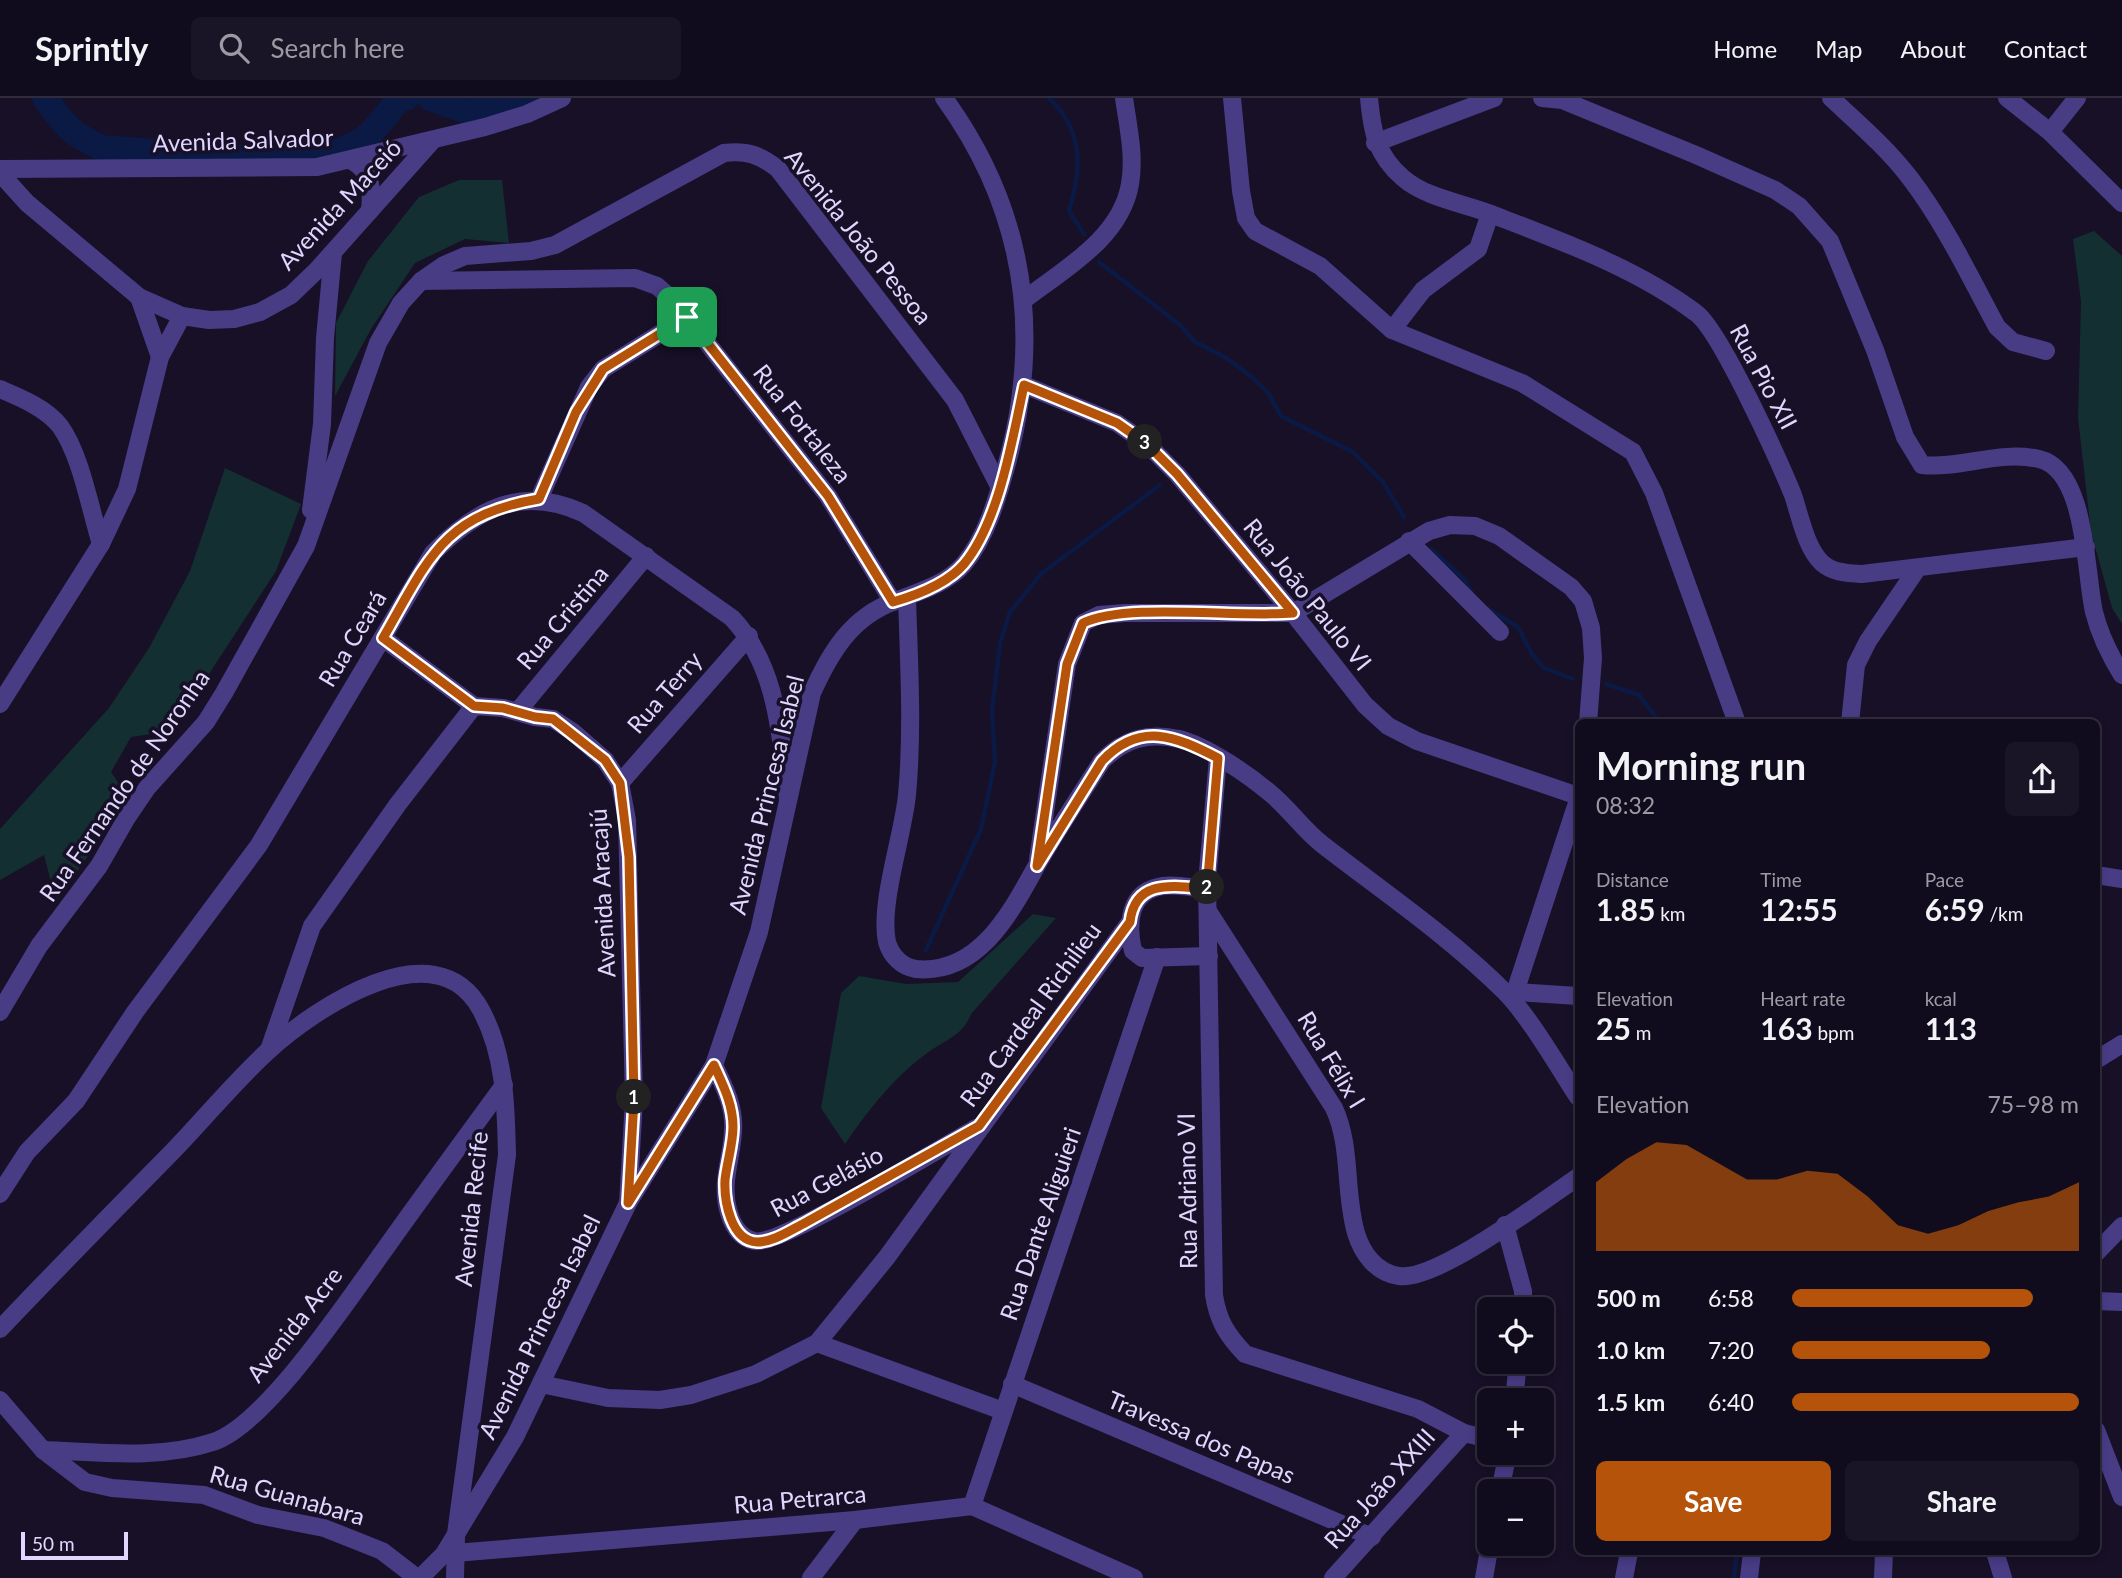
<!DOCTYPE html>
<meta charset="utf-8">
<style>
body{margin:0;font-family:Lato,sans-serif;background:#1a1526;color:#f1f3f6;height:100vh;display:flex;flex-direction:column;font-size:26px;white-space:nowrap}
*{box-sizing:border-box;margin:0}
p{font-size:23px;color:#9c9ba4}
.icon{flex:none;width:38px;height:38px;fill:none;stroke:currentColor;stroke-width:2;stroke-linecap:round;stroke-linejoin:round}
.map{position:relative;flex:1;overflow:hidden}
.side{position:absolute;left:1575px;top:621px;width:525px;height:836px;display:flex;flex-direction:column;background:#110c1d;border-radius:10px;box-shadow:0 4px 10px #0003,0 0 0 2px #302c3b}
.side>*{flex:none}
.buttons{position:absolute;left:1477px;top:1199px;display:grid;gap:14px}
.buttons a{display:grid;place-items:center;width:77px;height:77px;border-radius:10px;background:#110c1d;box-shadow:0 4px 10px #0003,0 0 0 2px #302c3b;font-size:35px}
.scale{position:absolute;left:21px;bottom:18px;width:107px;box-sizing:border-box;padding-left:7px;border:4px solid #e0d7fe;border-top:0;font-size:19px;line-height:24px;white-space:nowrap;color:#e0d7fe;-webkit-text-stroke:5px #171027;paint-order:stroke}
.pin{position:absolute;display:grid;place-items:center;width:60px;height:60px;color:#fff;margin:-30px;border-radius:14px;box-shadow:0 4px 10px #0006}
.km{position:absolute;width:35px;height:35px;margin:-18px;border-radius:50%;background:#222;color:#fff;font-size:19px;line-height:35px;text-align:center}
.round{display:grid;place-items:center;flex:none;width:74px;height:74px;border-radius:10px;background:#1a1526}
.summary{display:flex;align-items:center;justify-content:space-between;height:119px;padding:0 21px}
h1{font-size:38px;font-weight:700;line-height:52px}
.stats{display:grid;grid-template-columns:repeat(3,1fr);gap:10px;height:119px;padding:7px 21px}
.stats div{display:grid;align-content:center}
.stats b{font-size:30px;font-weight:700}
.stats small{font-size:19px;font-weight:400}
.stats p{font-size:19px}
.chart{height:196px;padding:14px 21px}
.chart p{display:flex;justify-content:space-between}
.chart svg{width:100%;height:126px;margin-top:7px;fill:#b45309;opacity:.7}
.button{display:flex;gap:14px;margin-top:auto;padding:14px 21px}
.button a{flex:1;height:80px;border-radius:10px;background:#b45309;color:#fff;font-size:28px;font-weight:700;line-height:80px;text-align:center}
.button a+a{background:#1a1526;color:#f1f3f6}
ul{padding:0 21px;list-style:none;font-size:23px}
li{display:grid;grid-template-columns:112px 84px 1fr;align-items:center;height:52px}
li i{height:18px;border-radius:9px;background:#b45309}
header{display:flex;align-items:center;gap:42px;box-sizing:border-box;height:98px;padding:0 35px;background:#110c1d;border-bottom:2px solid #302c3b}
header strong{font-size:33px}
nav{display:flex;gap:38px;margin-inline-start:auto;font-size:24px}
.search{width:490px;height:63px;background:#1a1526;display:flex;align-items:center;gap:18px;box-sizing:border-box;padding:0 24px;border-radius:10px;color:#9c9ba4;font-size:26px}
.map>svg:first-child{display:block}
.green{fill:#132f31}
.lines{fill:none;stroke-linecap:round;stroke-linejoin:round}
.stream{stroke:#0b1945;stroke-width:4.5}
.river{stroke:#0b1945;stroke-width:26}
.minor{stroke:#483c85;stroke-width:18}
.tertiary{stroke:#483c85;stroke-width:18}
.route-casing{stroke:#fff;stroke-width:14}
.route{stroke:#b45309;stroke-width:9}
.labels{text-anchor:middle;stroke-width:7;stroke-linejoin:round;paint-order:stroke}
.street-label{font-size:24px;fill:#e0d7fe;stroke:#171027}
</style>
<header>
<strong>Sprintly</strong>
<div class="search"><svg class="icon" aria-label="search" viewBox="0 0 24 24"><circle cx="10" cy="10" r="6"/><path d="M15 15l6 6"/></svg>Search here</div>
<nav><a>Home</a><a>Map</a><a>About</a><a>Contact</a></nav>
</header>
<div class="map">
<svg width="2122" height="1480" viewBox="0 0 2122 1480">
<rect width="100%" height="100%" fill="#171027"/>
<g class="green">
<polygon points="459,82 502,82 509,145 465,141 415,165 371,231 335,298 336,225 368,163 419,99"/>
<polygon points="2094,133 2122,158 2122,526 2112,510 2091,434 2078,320 2081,204 2073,141"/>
<polygon points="225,370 301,406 276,473 172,633 131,639 111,674 126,696 93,751 56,803 44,757 0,782 0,731 109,610 149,550 190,473"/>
<path d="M 1033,816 L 1056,820 L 971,916 C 965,934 949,941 933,951 C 896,976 870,1010 845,1046 L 821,1010 L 841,895 L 859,878 L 906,886 L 958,884 Z"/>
</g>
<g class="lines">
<g class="stream">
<path d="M 1049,0 C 1084,33 1082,70 1069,113 L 1084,136"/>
<polyline points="1099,164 1180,227 1194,243 1228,261 1253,280 1269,296 1281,318 1353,354 1383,384 1404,419"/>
<polyline points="1431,451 1463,480 1472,495"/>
<polyline points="1488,511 1518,529 1532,556 1544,570 1573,581"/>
<polyline points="1606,586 1639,597 1660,625"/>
<polyline points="926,852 981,731 995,664 992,613 1000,545 1010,514 1042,475 1160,387"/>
<polyline points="1734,1480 1737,1454"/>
</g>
<g class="river">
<path d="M 45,0 C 64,27 71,36 102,50 C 158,53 319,73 362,42 C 376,33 387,15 398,2 L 406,0"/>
<polyline points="430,0 469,14 529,0"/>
</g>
<g class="minor">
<polyline points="1232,0 1241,93 1246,120 1255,133 1320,168 1392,232 1522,285 1633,354 1654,395 1737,625"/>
<path d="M 1369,0 C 1372,33 1376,57 1403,80 C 1426,100 1463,105 1491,116 C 1561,143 1636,170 1696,215 C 1720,232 1780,365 1793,397 C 1800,418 1806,450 1822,465 C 1833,475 1848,475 1862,476 L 2086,449"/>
<path d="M 1542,0 L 1562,2 L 1696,57 L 1775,92 L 1799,108 L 1830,143 L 1875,252 L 1905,339 L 1922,367 C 1960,371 2000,352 2039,361 C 2087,372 2085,475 2094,514 C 2100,538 2109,556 2122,577"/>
<path d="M 1831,0 C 1859,26 1887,50 1910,80 C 1945,126 1970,179 1997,229 L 2013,244 L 2046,253"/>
<polyline points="2007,0 2050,34 2122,105"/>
<polyline points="2050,34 2077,0"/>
<polyline points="1375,45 1494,0"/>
<path d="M 352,63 C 373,75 372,91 370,113"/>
<polyline points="0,71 317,69 485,29 527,16 562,0"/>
<polyline points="0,75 27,105 139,199 182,218 209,222 234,221 260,214 291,197 317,172 433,42"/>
<polyline points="421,183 635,180 657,188 674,203 828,398 893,504"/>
<polyline points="139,199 160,259"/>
<path d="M 1024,202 C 1064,171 1121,140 1130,86 C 1135,58 1128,28 1124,0"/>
<polyline points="1392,232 1423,192 1478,151 1490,116"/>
<polyline points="1024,287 1117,325 1147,346 1177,376 1293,515 1365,607 1388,628 1417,643 1578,698"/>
<path d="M 0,291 C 21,300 46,310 60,328 C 81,357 90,411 101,446"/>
<polyline points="539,401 589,289 603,271 687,219"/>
<polyline points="311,412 322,326 325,240 333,155"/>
<polyline points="1409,443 1500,534"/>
<path d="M 907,500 C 909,565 913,632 907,697 C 903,738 879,806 887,844 C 891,858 902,869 916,871 C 979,877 1011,814 1037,767 C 1057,732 1080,698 1102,663 C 1124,641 1148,634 1179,641 C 1205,647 1249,677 1270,695 C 1289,710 1303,732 1323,747 C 1385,795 1450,839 1505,894 C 1531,921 1557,967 1578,999"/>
<polyline points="383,540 474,608"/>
<polyline points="0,606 101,446 127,391 160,259 182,218"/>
<polyline points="518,613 646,458"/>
<polyline points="1850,625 1856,567 1868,543 1917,471"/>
<path d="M 1218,660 L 1207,784 L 1214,1197 C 1218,1223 1227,1237 1245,1256 L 1418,1311 L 1464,1335 L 1489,1341"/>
<polyline points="620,685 749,538"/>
<polyline points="1038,761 1067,566 1083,525 1099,517 1125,515 1293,515 1429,433 1450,427 1475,428 1499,438 1571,489 1583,503 1591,530 1593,560 1588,625"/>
<polyline points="2096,777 2122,781"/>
<path d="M 1207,791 C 1194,790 1176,786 1163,788 C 1128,793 1127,826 1133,853 L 1142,860 L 1209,858"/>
<path d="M 1208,813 L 1334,1010 C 1352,1049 1344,1094 1356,1135 C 1362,1155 1376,1175 1399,1178 C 1436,1184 1544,1102 1578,1079"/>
<polyline points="1515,894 1578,702"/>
<polyline points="1507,896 1515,894 1578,898"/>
<path d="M 0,914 L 39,848 L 99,768 L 126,721 L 147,690 L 206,624 L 224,595 L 306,448 L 378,245 L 401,205 L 421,183 L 444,167 L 465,158 L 531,153 L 555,147 L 724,55 C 747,52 760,57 778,71 L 955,302 L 1000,390"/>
<polyline points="269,952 312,828 398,706 474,608 503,610 535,619 553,621 573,634 605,662 620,685 627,722 634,1002 628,1105"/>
<polyline points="2096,962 2122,946"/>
<path d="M 714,967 C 724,988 735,1009 733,1033 C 732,1058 722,1081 727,1107 C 730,1122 737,1139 754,1143 C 778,1149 944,1048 976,1030"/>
<path d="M 0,1096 L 27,1054 L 76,1003 L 135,914 L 259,747 L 433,455 C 478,410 522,387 583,415 L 732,520 C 778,569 780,637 788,701"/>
<polyline points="1505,1127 1523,1193 1523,1211"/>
<polyline points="2096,1155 2122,1128"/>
<polyline points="2096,1203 2122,1204"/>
<path d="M 0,1231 C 57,1171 115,1112 173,1053 C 205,1020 234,984 268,953 C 314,911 436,828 481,912 C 505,956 506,1008 507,1057 L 456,1436"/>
<polyline points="817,1245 1003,1313"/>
<polyline points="541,1286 608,1300 660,1302 691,1297 756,1276 817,1245 887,1159 1130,824"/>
<polyline points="1012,1286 1372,1439"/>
<polyline points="0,1302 43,1352 85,1384 112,1390 204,1397 258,1417 324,1430 382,1453 417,1480"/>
<polyline points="1514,1302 1518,1264"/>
<polyline points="2096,1332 2122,1399"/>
<path d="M 43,1352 C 99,1354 158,1362 213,1344 C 266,1327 350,1199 385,1151 C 424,1096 464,1042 504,987"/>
<polyline points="1500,1393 1508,1354"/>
<polyline points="972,1408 1157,859"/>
<polyline points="1995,1454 2003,1480"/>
<polyline points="455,1455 855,1422 972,1408 1134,1480"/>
<polyline points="811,1480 855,1422"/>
<polyline points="1333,1480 1464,1335"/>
<polyline points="1484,1480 1490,1446"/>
<polyline points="1624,1480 1629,1454"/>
<polyline points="1749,1480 1752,1454"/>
<polyline points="1883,1480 1884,1454"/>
</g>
<g class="tertiary">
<path d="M 420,1480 L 444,1456 L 515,1339 L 628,1105 L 714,967 L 759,834 L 812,595 C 830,555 851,519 895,503 C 918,494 947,486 964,466 C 986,440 997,401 1006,369 C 1043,236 1026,113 944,0"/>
<polyline points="455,1480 456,1438"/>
</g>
</g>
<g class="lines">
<defs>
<path id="route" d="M 687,219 L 828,398 L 893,504 C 917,497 948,485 964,466 C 999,424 1013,339 1024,287 L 1117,325 L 1147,346 L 1177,376 L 1293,515 C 1237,520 1127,504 1083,525 L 1067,566 L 1037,768 L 1102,663 C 1140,623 1175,638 1218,660 L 1207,791 C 1174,788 1135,780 1130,824 L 979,1028 L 803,1126 C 789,1133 773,1144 757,1144 C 731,1143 724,1103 725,1082 C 727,1064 733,1046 733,1029 C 733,1006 723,987 714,967 L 628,1105 L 634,1002 L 629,759 L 620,685 L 605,662 L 553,621 L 535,619 L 503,610 L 474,608 L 383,540 C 428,462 442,417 539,401 L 576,314 L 603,271 Z"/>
</defs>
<use href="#route" class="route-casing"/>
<use href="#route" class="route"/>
</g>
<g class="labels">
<g class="street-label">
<text transform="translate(243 43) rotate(-2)" y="8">Avenida Salvador</text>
<text transform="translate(340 107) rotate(-47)" y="8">Avenida Maceió</text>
<text transform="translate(858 139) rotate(51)" y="8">Avenida João Pessoa</text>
<text transform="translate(1763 279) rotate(62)" y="8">Rua Pio XII</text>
<text transform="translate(802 326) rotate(52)" y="8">Rua Fortaleza</text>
<text transform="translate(1307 497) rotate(51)" y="8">Rua João Paulo VI</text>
<text transform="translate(563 520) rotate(-50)" y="8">Rua Cristina</text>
<text transform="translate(353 541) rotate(-59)" y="8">Rua Ceará</text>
<text transform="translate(665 595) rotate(-49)" y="8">Rua Terry</text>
<text transform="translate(125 688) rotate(-55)" y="8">Rua Fernando de Noronha</text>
<text transform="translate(767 697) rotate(-76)" y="8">Avenida Princesa Isabel</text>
<text transform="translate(603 795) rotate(-93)" y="8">Avenida Aracajú</text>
<text transform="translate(1031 917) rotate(-54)" y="8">Rua Cardeal Richilieu</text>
<text transform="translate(1331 962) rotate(59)" y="8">Rua Félix I</text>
<text transform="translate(827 1084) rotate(-28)" y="8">Rua Gelásio</text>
<text transform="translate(1188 1093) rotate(-91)" y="8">Rua Adriano VI</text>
<text transform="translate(472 1111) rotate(-84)" y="8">Avenida Recife</text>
<text transform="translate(1041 1126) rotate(-71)" y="8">Rua Dante Aliguieri</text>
<text transform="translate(295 1227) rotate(-52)" y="8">Avenida Acre</text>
<text transform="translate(540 1229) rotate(-64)" y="8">Avenida Princesa Isabel</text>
<text transform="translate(1201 1340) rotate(23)" y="8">Travessa dos Papas</text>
<text transform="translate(1380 1391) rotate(-48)" y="8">Rua João XXIII</text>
<text transform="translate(287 1398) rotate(16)" y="8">Rua Guanabara</text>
<text transform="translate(800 1402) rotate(-5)" y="8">Rua Petrarca</text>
</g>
</g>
</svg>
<div class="buttons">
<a><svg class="icon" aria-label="locate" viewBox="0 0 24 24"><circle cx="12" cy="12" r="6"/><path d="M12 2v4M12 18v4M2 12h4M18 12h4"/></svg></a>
<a>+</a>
<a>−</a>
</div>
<div class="scale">50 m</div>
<div class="pin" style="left:687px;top:219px;background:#1e9e55"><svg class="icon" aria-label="arrive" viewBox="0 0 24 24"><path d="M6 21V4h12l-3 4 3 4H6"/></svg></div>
<b class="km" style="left:634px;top:999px">1</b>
<b class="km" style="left:1207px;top:789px">2</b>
<b class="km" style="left:1145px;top:344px">3</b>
<section class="side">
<div class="summary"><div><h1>Morning run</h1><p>08:32</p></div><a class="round"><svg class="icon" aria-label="share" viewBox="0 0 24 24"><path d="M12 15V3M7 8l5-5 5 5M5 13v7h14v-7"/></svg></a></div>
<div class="stats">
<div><p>Distance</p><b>1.85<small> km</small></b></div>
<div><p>Time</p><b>12:55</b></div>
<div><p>Pace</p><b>6:59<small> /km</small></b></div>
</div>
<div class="stats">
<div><p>Elevation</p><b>25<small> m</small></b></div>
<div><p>Heart rate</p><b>163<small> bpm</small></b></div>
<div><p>kcal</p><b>113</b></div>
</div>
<div class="chart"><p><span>Elevation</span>75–98 m</p>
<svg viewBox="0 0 160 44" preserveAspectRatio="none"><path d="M0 44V20L10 12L20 6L30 7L40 13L50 19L60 19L70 16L80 17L90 25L100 35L110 38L120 35L130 30L140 27L150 25L160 20V44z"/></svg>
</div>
<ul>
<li><b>500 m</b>6:58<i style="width:84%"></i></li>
<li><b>1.0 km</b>7:20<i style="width:69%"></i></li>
<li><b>1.5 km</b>6:40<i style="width:100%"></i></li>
</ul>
<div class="button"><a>Save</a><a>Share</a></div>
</section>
</div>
